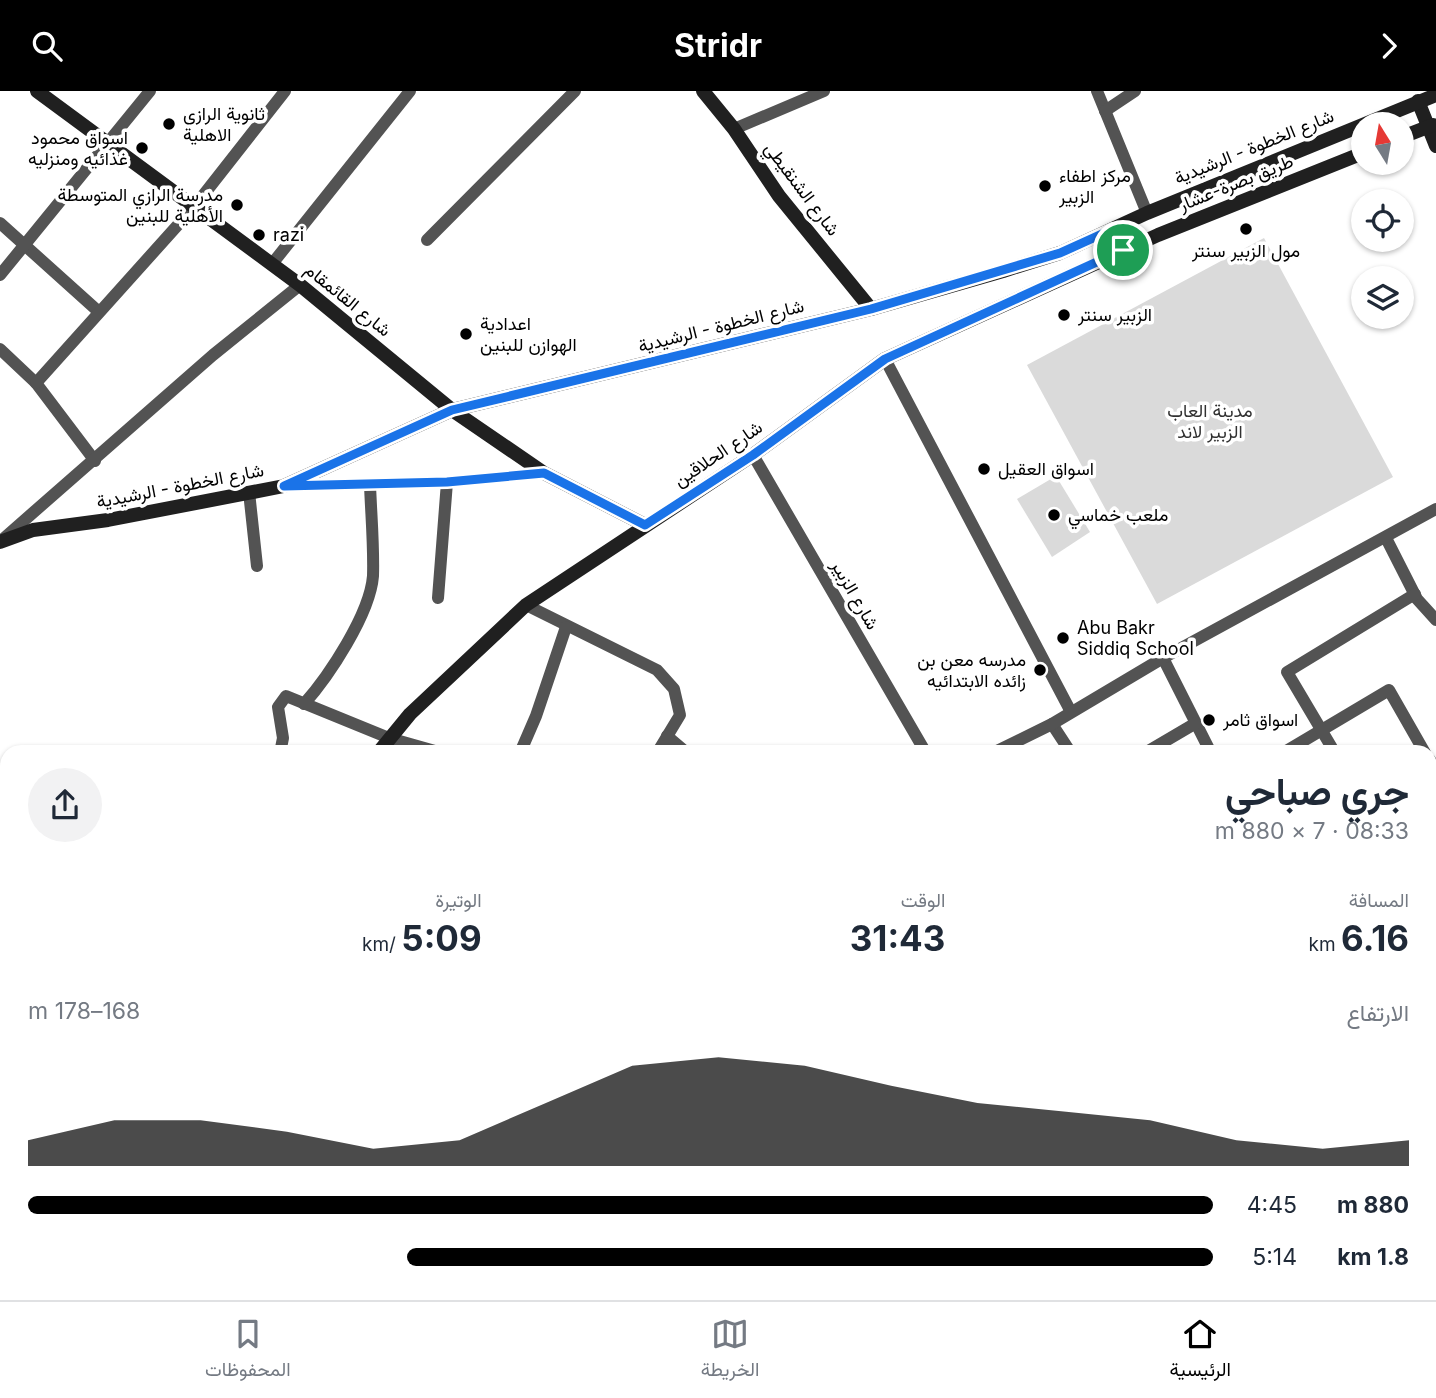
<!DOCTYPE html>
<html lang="ar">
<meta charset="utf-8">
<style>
body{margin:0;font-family:Inter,Vazirmatn,sans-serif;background:#f2f2f3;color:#1f2937;direction:rtl;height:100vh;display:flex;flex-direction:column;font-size:26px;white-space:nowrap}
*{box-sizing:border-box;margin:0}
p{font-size:23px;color:#747a83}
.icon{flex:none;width:38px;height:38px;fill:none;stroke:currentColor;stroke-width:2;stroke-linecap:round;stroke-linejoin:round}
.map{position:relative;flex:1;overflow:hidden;direction:ltr}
.drawer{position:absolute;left:0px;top:654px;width:1437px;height:555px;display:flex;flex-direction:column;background:#fff;border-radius:21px 21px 0 0;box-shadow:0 2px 5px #0004;direction:rtl}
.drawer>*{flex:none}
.needle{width:46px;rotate:349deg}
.fabs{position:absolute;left:1351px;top:21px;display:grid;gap:14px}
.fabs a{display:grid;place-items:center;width:63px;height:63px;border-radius:50%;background:#fff;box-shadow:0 2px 5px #0004;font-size:35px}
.pin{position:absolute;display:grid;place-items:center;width:60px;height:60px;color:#fff;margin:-30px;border:4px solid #fff;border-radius:50%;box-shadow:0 2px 7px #0007}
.round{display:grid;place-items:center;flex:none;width:74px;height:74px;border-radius:37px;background:#f2f2f3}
.summary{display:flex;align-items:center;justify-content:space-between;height:119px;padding:0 28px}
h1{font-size:38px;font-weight:700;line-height:52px}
.figures{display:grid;grid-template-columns:repeat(3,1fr);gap:10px;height:119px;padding:7px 28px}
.figures div{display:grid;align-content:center}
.figures b{font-size:35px;font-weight:700}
.figures small{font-size:19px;font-weight:400}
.figures p{font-size:19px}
.chart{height:196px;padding:14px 28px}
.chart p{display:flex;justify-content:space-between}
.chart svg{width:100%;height:126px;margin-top:7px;fill:#000;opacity:.7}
ul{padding:0 28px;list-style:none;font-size:23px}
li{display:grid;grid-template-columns:112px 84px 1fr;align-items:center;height:52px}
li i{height:18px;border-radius:9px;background:#000}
header{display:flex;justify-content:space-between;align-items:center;height:91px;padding:0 28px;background:#000;color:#fff;font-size:32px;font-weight:700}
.menu{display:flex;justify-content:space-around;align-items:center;height:98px;border-top:2px solid #e0e1e3;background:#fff;font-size:19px;color:#747a83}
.menu a{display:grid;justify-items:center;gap:4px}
.menu .on{color:#000}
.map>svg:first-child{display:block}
.green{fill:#dadada}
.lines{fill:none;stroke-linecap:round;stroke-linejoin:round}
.street{stroke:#535353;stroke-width:12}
.secondary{stroke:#202020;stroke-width:14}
.route-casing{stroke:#fff;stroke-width:14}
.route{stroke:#1a73e8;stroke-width:9}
.poi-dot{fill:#000;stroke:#fff;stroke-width:2.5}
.labels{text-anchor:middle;stroke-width:7;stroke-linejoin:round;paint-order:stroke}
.poi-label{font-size:18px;fill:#000;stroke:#fff;text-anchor:start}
.street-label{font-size:18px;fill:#000;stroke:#fff}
.park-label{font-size:18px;fill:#313131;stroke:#fff}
</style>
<header><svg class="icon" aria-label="forward" viewBox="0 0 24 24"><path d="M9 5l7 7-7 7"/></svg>Stridr<svg class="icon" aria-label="search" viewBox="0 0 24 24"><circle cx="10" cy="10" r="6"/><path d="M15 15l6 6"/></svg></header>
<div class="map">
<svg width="1436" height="1209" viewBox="0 0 1436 1209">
<rect width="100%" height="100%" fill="#fff"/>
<g class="green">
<polygon points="1264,147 1393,386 1157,513 1027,274"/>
<polygon points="1056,385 1090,441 1052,466 1017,408"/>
</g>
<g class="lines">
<g class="street">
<polyline points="1097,0 1147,122"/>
<polyline points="1105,20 1135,0"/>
<polyline points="734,38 824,0"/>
<polyline points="0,132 99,221"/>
<polyline points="427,149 575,0"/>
<polyline points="272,173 410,0"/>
<polyline points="0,184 150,0"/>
<polyline points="0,258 36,292 95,370"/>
<polyline points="885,268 1071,621"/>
<polyline points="36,292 194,116 285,0"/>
<polyline points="753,364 926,662"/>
<polyline points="288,395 447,391 544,382"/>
<polyline points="249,401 257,475"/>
<polyline points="1386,447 1417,508 1436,529"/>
<polyline points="3,448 213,264 300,194"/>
<polyline points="438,507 447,391"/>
<polyline points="526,514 657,579 674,598 680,624 657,662"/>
<polyline points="1163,567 1211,662"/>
<path d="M 304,613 C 329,585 370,523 373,485 C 374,455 371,423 370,393"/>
<polyline points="1052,633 1071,662"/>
<polyline points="667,645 687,662"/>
<polyline points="280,662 283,647 278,616 286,605 389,647 442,662"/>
<polyline points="520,662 536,625 566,536"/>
<polyline points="993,662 1052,633 1163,567 1436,418"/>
<polyline points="1145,662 1196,632"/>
<polyline points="1283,662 1389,599 1425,662"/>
<polyline points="1335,662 1287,581 1415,503"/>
<polyline points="1430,669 1436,680"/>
<polyline points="1430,707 1436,704"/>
<polyline points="1430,789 1436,786"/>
<polyline points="0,833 7,839"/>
<polyline points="0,963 7,951"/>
<polyline points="1430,974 1436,970"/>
<polyline points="1430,1103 1436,1109"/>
<polyline points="1430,1126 1436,1121"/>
<polyline points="0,1141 7,1138"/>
<polyline points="236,1202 247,1209"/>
<polyline points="310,1202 312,1209"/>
<polyline points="572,1202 576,1209"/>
<polyline points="842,1202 847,1209"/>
<polyline points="922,1202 923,1209"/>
<polyline points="1032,1202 1033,1209"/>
<polyline points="1206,1202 1211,1209"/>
<polyline points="1325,1202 1331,1209"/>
<polyline points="127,1209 132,1202"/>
<polyline points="347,1209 355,1202"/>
<polyline points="729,1209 737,1202"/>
<polyline points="802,1209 807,1202"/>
<polyline points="1063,1209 1074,1202"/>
<polyline points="1297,1209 1305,1202"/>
</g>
<g class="secondary">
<polyline points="37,0 300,194 452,319 544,382 645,434"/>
<polyline points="703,0 734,38 779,105 871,218"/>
<polyline points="1418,10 1436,55"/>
<polyline points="1402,46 1433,34"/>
<polyline points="0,451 33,439 108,429 284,395 452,319 871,218 1003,180 1060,162 1147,122 1436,4"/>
<polyline points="378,662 410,623 526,514 753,364 885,268 1158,144 1363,62"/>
<polyline points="39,1209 43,1202"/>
</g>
</g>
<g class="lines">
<defs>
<polygon id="route" points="1113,138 1123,159 885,268 753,364 645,434 544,382 447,391 284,395 452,319 871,218 1060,162"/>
</defs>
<use href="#route" class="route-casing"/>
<use href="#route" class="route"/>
</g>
<g class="poi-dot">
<circle cx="169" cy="33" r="7"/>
<circle cx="142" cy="57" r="7"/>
<circle cx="1045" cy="95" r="7"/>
<circle cx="237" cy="114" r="7"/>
<circle cx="1246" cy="138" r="7"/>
<circle cx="259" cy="144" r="7"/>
<circle cx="1064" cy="224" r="7"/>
<circle cx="466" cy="243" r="7"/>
<circle cx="984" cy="378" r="7"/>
<circle cx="1054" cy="424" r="7"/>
<circle cx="1063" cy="547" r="7"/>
<circle cx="1040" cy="579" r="7"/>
<circle cx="1209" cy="629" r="7"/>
</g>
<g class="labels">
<g class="poi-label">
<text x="183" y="29">ثانوية الرازي<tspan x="183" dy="21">الاهلية</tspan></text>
<text x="128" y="53" text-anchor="end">اسواق محمود<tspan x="128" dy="21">غذائيه ومنزليه</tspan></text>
<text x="1059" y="91">مركز اطفاء<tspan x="1059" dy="21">الزبير</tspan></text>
<text x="223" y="110" text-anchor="end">مدرسة الرازي المتوسطة<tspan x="223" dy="21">الأهلية للبنين</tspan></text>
<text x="273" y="150">razi</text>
<text x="1246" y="166" text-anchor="middle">مول الزبير سنتر</text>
<text x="1078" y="230">الزبير سنتر</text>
<text x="480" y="239">اعدادية<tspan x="480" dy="21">الهوازن للبنين</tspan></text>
<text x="998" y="384">اسواق العقيل</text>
<text x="1068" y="430">ملعب خماسي</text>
<text x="1077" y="543">Abu Bakr<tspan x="1077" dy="21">Siddiq School</tspan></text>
<text x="1026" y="575" text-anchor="end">مدرسه معن بن<tspan x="1026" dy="21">زائده الابتدائيه</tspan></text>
<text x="1223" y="635">اسواق ثامر</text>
</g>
<g class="street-label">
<text transform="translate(1254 56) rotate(-22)" y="6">شارع الخطوة - الرشيدية</text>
<text transform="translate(1236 92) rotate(-22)" y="6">طريق بصرة-عشار</text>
<text transform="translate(802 98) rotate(53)" y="6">شارع الشنقيطي</text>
<text transform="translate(348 209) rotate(39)" y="6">شارع القائمقام</text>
<text transform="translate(721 235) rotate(-14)" y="6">شارع الخطوة - الرشيدية</text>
<text transform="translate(718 363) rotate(-34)" y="6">شارع الحلاقين</text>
<text transform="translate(180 395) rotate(-11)" y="6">شارع الخطوة - الرشيدية</text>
<text transform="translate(855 504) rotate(60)" y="6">شارع الزبير</text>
</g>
<g class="park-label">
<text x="1210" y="326">مدينة العاب<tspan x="1210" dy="21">الزبير لاند</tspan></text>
</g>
</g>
</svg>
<div class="fabs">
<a><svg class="needle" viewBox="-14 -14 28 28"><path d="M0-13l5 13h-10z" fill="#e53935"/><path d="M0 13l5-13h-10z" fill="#747a83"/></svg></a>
<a><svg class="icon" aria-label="locate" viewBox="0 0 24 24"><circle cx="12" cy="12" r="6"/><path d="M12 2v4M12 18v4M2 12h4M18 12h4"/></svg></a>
<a><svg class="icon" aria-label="layers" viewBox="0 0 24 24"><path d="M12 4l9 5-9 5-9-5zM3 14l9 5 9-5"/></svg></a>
</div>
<div class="pin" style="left:1123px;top:159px;background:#1e9e55"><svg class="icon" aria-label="arrive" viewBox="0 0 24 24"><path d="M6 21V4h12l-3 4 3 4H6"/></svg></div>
<section class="drawer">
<div class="summary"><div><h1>جري صباحي</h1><p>08:33 · 7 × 880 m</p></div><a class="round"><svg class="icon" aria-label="share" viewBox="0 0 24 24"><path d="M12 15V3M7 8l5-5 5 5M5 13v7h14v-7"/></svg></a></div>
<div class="figures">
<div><p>المسافة</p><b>6.16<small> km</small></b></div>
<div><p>الوقت</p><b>31:43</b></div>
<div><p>الوتيرة</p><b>5:09<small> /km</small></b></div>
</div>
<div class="chart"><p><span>الارتفاع</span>168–178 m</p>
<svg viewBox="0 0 160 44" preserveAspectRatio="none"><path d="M0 44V35L10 28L20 28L30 32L40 38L50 35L60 22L70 9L80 6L90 9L100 16L110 22L120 25L130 28L140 35L150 38L160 35V44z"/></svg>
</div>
<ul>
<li><b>880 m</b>4:45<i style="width:100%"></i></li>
<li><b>1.8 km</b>5:14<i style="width:68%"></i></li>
</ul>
</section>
</div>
<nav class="menu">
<a class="on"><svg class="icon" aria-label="home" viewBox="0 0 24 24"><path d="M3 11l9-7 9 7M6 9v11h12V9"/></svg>الرئيسية</a>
<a><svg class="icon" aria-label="map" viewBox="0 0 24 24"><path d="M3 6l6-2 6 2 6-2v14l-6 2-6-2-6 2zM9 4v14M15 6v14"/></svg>الخريطة</a>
<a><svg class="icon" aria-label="saved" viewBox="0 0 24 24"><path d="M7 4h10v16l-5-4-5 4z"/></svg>المحفوظات</a>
</nav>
